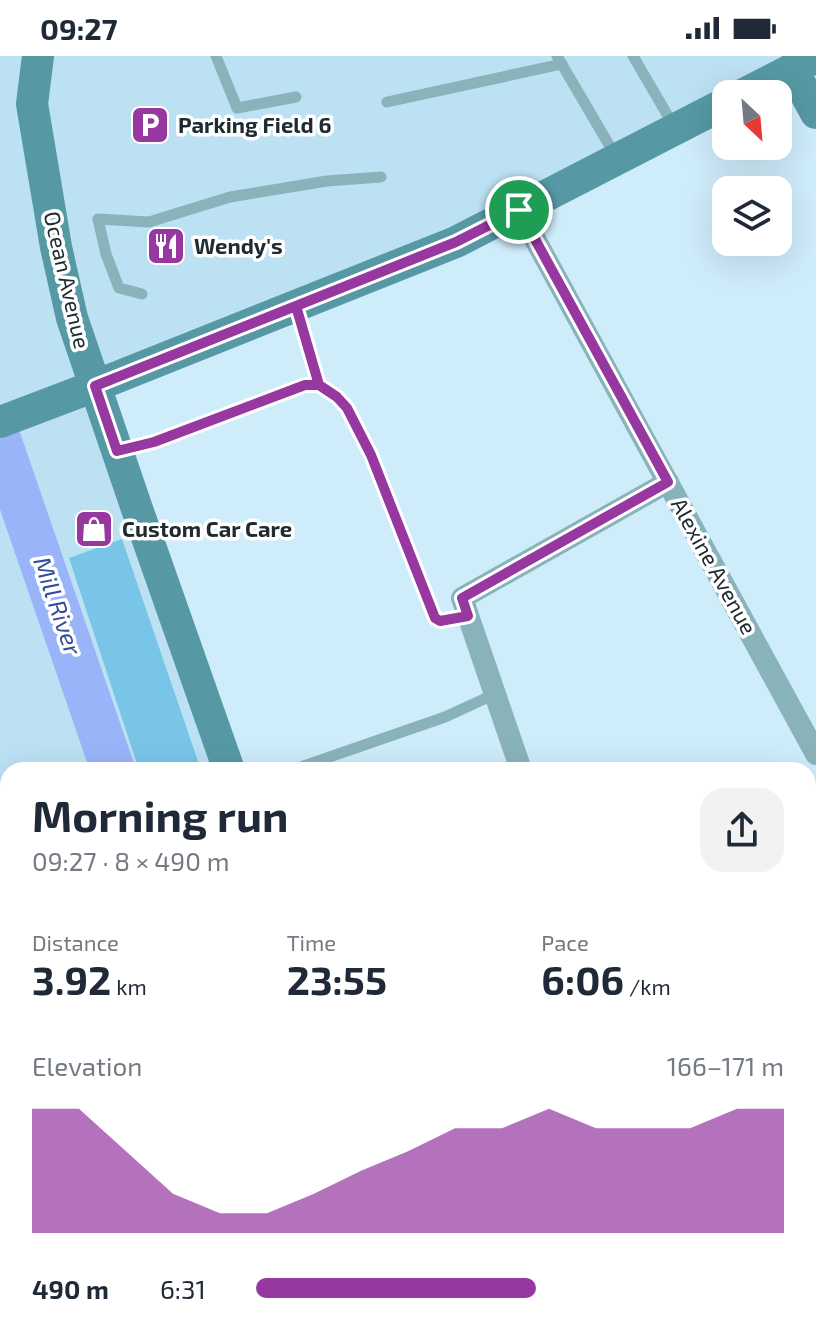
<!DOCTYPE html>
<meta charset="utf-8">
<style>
body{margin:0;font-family:"Exo 2",sans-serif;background:#f2f2f3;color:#1f2937;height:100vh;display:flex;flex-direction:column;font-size:30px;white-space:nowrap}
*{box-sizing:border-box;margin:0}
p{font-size:26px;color:#747a83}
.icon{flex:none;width:44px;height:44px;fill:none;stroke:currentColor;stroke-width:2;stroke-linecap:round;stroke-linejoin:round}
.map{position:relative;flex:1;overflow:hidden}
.side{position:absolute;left:0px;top:706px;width:816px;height:572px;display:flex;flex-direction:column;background:#fff;border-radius:24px 24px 0 0;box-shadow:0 8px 32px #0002}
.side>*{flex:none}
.needle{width:52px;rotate:154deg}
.tools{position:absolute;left:712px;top:24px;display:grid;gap:16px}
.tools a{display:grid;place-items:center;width:80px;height:80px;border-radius:16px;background:#fff;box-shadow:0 8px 32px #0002;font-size:40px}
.pin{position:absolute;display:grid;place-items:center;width:68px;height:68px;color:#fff;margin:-34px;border:4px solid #fff;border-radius:50%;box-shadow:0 2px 8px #0007}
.round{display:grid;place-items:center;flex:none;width:84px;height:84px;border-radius:24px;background:#f2f2f3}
.headline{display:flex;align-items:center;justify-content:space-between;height:136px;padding:0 32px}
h1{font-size:44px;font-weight:700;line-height:60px}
.metrics{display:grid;grid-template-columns:repeat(3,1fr);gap:12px;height:136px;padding:8px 32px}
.metrics div{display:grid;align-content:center}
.metrics b{font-size:40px;font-weight:700}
.metrics small{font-size:22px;font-weight:400}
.metrics p{font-size:22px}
.chart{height:224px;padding:16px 32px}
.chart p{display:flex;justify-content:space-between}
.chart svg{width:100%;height:144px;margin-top:8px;fill:#9737a0;opacity:.7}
ul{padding:0 32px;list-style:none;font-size:26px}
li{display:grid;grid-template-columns:128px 96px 1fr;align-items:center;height:60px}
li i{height:20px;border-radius:10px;background:#9737a0}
.status{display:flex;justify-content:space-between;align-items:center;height:56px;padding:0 40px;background:#fff;direction:ltr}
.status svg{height:22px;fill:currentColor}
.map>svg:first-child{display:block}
.built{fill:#bce1f3}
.green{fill:#79c5e8}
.water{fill:#99b4f9}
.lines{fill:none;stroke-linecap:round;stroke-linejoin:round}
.river{stroke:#99b4f9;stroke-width:44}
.lane{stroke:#89b3bb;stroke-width:11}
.street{stroke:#89b3bb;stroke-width:22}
.secondary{stroke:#5699a5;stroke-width:32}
.rail-casing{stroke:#52626a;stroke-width:9}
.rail{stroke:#fff;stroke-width:6;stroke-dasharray:18;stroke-linecap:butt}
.route-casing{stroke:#fff;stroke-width:16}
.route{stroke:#9737a0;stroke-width:10}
.labels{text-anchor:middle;stroke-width:7;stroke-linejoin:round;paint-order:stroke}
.poi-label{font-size:22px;font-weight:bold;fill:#202b30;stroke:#fff;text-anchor:start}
.street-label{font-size:22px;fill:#202b30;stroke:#fff}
.water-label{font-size:24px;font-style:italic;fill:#334c9c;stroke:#fff}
</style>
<div class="status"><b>09:27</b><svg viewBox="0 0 49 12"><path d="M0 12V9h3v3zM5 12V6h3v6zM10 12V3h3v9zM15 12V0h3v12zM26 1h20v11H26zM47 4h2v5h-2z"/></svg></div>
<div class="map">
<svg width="816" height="1278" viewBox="0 0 816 1278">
<rect width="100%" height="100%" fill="#cfecfb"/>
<g class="built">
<polygon points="0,0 816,0 816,58 785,15 460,171 92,335 233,714 8,714 8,1041 0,1036"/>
<polygon points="163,1270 319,1270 334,1278 161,1278"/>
<polygon points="419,1270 806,1270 810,1278 433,1278"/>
</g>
<polygon class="green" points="122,483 201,714 139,714 69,502"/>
<polygon class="water" points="8,1192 8,1270 139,1270 138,1278 0,1278 0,1195"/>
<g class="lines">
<polyline class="river" points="0,386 113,714"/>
<g class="lane">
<polyline points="216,0 237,52 296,41"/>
<polyline points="557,0 615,99"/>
<polyline points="633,0 675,72"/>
<polyline points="387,46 562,8"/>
<polyline points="142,238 119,232 106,198 98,163 149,166 230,141 327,125 381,121"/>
<polyline points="297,254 319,329"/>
<polyline points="118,395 154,386 305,329 319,329 337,341 347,352 371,399 435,562 440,565 468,560"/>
<polyline points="292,714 445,661 495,638"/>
</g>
<g class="street">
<polyline points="519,154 816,698"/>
<polyline points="521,714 462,542 668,426"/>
<polyline points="808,1119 814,1101 816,1100"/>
<polyline points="808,1258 812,1278"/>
<polyline points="488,1270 503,1278"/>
</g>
<g class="secondary">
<polyline points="38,0 32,48 56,191 72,262 136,450 229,714"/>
<polyline points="792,13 816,57"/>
<polyline points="744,38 816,1"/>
<polyline points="0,366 95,330 456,186 726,47"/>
<polyline points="410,1270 412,1278"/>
</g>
<defs>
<g id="rail">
<polyline points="0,1059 8,1063"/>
<polyline points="0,1076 8,1080"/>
<polyline points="360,1270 375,1278"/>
<polyline points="388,1270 403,1278"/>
</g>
</defs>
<use href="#rail" class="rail-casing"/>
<use href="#rail" class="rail"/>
</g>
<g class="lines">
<defs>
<polyline id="route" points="519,154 456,186 296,250 319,329 305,329 154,386 117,395 95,330 296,250 319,329 337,341 347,352 371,399 435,562 440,565 468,560 462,542 668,426 519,154"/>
</defs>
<use href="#route" class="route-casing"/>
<use href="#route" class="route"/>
</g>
<defs>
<symbol id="parking-square" viewBox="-11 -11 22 22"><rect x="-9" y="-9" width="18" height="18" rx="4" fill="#9737a0" stroke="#fff"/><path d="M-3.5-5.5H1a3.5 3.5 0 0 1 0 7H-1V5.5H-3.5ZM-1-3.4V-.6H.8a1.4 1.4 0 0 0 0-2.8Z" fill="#fff"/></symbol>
<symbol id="restaurant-square" viewBox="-11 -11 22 22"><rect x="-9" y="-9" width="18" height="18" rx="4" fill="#9737a0" stroke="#fff"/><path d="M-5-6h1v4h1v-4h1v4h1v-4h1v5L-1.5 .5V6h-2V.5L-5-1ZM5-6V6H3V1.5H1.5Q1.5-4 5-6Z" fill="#fff"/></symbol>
<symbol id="shop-square" viewBox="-11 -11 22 22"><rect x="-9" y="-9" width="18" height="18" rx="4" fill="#9737a0" stroke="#fff"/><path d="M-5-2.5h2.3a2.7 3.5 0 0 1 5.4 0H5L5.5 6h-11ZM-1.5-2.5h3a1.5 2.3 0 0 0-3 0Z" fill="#fff"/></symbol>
</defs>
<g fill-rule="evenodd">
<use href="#parking-square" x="128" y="47" width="44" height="44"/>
<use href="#restaurant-square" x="144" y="168" width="44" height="44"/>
<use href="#shop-square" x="72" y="451" width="44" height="44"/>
</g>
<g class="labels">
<g class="poi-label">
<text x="178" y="77">Parking Field 6</text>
<text x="194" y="198">Wendy's</text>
<text x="122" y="481">Custom Car Care</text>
</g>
<g class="street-label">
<text transform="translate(67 224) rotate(77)" y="8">Ocean Avenue</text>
<text transform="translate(714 510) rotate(61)" y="8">Alexine Avenue</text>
</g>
<g class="water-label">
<text transform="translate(57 550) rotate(71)" y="8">Mill River</text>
</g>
</g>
</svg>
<div class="tools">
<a><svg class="needle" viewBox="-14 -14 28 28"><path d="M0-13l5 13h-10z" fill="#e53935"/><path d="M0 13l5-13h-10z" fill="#747a83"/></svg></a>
<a><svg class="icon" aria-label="layers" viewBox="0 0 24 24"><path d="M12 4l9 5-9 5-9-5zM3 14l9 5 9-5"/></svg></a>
</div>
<div class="pin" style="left:519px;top:154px;background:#1e9e55"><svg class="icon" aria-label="arrive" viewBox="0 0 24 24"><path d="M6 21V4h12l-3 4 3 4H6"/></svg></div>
<section class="side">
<div class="headline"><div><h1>Morning run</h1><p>09:27 · 8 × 490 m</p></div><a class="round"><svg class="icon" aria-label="share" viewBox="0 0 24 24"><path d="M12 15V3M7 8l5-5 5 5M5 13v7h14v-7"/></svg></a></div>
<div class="metrics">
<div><p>Distance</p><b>3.92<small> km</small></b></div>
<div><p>Time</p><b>23:55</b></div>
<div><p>Pace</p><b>6:06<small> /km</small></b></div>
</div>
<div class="chart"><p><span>Elevation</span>166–171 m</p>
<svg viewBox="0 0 160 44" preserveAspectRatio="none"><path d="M0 44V6L10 6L20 19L30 32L40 38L50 38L60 32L70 25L80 19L90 12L100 12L110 6L120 12L130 12L140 12L150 6L160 6V44z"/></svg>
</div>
<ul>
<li><b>490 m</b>6:31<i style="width:53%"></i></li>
</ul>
</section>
</div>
